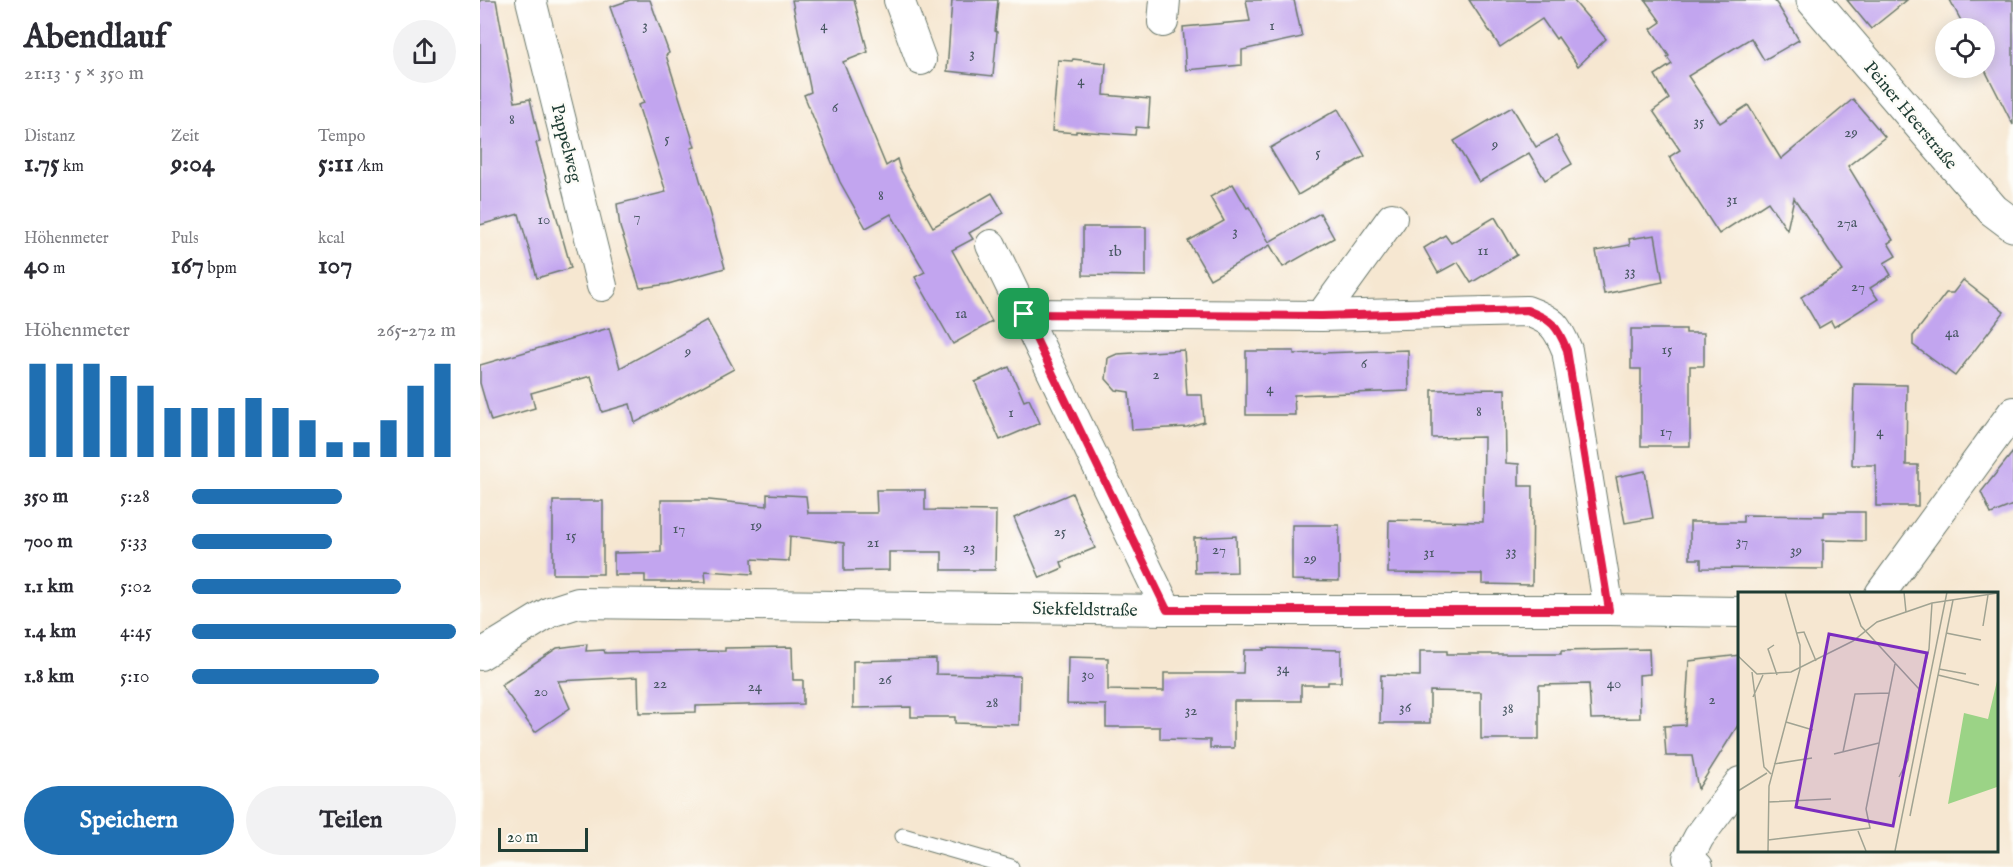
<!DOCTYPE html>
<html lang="de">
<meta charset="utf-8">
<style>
body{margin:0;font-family:"IM FELL English",serif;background:#f2f2f3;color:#2b2b33;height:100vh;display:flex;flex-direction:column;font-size:22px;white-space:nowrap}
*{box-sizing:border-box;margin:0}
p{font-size:20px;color:#7c7c81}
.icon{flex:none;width:33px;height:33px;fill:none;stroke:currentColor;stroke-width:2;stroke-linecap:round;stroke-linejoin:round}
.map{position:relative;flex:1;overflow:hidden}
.details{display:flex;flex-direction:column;background:#fff;width:480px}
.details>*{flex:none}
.buttons{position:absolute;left:1455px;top:18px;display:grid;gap:12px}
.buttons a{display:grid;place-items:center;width:60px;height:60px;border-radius:50%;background:#fff;box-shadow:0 3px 15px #0003;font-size:30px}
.scale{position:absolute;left:18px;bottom:15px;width:90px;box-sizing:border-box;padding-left:6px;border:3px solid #1f3d34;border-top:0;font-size:16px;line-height:21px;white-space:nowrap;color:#1f3d34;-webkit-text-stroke:4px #fdfcf7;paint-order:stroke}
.pin{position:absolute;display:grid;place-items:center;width:51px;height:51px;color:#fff;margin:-26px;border-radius:12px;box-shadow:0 3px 9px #0006}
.round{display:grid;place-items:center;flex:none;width:63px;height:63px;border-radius:32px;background:#f2f2f3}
.summary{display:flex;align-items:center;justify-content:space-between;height:102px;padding:0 24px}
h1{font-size:33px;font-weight:800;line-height:45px}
.metrics{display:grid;grid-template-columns:repeat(3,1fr);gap:9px;height:102px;padding:6px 24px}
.metrics div{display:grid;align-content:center}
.metrics b{font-size:26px;font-weight:800}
.metrics small{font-size:16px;font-weight:400}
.metrics p{font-size:16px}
.chart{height:168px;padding:12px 24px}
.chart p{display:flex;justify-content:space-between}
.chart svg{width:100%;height:108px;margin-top:6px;stroke:#1f6fb2;stroke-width:6}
.button{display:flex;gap:12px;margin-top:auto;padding:12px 24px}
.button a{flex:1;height:69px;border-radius:36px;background:#1f6fb2;color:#fff;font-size:24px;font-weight:800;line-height:69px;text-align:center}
.button a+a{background:#f2f2f3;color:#2b2b33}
ul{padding:0 24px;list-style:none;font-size:20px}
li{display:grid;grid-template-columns:96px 72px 1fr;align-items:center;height:45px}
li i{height:15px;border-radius:8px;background:#1f6fb2}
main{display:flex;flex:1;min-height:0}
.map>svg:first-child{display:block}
.building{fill:#c2a5ef}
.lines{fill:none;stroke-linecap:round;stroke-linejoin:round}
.service-casing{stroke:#6a786b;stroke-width:17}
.minor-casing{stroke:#6a786b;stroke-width:32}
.tertiary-casing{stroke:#6a786b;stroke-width:35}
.service{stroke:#fff;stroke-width:15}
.minor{stroke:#fff;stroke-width:30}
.tertiary{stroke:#fff;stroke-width:33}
.route-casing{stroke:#fff;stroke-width:12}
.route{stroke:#e11d48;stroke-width:8}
.labels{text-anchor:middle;stroke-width:5;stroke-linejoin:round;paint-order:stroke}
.number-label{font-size:15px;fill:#485763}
.street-label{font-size:18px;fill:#1f3d34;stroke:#fdfcf7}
.inset-road{fill:none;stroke:#a0a392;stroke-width:1.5}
.view{fill:#7b2cbf;fill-opacity:0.15;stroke:#7b2cbf;stroke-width:3}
.inset-edge{fill:none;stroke:#1f3d34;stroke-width:3}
</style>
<main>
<section class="details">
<div class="summary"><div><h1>Abendlauf</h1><p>21:13 · 5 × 350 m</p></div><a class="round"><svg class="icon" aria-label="share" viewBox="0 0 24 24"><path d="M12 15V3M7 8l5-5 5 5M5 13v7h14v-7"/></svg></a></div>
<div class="metrics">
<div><p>Distanz</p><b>1.75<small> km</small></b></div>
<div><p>Zeit</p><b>9:04</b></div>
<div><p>Tempo</p><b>5:11<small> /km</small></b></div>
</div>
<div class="metrics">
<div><p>Höhenmeter</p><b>40<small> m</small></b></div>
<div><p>Puls</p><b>167<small> bpm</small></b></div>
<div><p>kcal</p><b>107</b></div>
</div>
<div class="chart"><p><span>Höhenmeter</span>265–272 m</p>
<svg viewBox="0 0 160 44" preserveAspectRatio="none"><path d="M5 44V6M15 44V6M25 44V6M35 44V11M45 44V15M55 44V24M65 44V24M75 44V24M85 44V20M95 44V24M105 44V29M115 44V38M125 44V38M135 44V29M145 44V15M155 44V6"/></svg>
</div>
<ul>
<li><b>350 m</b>5:28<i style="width:57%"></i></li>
<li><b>700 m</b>5:33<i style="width:53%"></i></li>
<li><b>1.1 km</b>5:02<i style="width:79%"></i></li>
<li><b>1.4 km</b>4:45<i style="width:100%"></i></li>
<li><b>1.8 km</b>5:10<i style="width:71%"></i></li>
</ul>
<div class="button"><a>Speichern</a><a>Teilen</a></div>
</section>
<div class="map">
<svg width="1533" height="867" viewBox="0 0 1533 867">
<rect width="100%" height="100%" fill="#fdfcf7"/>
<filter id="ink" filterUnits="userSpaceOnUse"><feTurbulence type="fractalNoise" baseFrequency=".0167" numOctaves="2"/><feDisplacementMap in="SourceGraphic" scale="12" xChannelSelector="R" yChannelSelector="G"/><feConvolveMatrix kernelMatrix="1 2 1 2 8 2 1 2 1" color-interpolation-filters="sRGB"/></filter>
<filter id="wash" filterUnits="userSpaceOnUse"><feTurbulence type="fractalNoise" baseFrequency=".008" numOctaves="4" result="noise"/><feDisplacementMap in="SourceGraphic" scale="24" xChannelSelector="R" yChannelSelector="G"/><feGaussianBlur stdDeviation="1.35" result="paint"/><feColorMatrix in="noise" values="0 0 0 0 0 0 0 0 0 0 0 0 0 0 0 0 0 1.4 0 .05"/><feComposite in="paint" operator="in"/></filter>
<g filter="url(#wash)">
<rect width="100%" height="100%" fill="#f6e7d1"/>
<g id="blocks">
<g class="building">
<polygon points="0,0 16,0 35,102 50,99 60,142 56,143 91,268 57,278 39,214 0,225"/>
<polygon points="150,0 170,0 189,53 186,55 215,147 211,148 245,268 188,284 160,288 140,227 137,204 186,192 158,105 164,103 130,7"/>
<polygon points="312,0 374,0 388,52 363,62 406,166 417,159 420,169 453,227 512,193 524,213 489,233 493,239 472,250 512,322 473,344 435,277 445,272 411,214 386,228 360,182 324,95 331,92"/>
<polygon points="472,0 518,0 515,31 517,32 513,76 467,71"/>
<polygon points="766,0 814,0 822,37 762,50 762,65 706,70 703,27 770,21"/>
<polygon points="989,0 1093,0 1126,39 1098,66 1078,37 1076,39 1062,19 1020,47"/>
<polygon points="1165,0 1294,0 1299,7 1319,40 1284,60 1271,38 1208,76 1240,123 1268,105 1301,159 1373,99 1405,137 1368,166 1413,240 1408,243 1416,256 1404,263 1411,275 1390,288 1398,299 1354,327 1351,321 1339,328 1321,297 1363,271 1314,198 1307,230 1288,202 1239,234 1189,157 1200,150 1173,111 1189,99 1175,75 1192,64 1187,57 1189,56 1171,29 1181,22"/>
<polygon points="1367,0 1427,0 1391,29"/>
<polygon points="1470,0 1533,0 1533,125 1504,68 1504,28 1485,28"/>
<polygon points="593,59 626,63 624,95 670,99 668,128 656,127 655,135 596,131 596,133 572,131 578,60 592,61"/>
<polygon points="1032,107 1056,147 1076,136 1092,164 1065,180 1049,153 999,182 974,141"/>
<polygon points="858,109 885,156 818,195 790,148"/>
<polygon points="753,184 767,208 769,207 789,242 840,213 854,238 803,267 790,245 730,279 708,241 744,221 730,197"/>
<polygon points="1015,217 1037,255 991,283 978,262 958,273 944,248 965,235 971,243"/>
<polygon points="603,227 666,227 666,276 603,275"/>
<polygon points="1175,235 1183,282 1124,294 1116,251 1150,245 1149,239"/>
<polygon points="1483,280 1524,312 1475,376 1433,345 1433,336 1466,293 1473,293"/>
<polygon points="227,320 254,369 155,423 150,404 122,412 111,376 51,393 55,408 11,421 0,383 0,365 129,328 140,368"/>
<polygon points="1151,329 1206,329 1206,333 1224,333 1224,366 1210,366 1210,446 1161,446 1161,369 1151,369"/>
<polygon points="704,350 707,395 722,395 724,422 707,427 652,430 649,392 636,390 626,379 628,358 637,354"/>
<polygon points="928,350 929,391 814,395 815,415 766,415 766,351 814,351 814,354"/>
<polygon points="529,367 544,401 549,399 560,423 520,440 495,382"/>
<polygon points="1374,384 1427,385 1426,465 1438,465 1438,506 1396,506 1396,465 1372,465"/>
<polygon points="1025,389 1026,463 1039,464 1039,486 1053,486 1052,585 1002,584 1002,574 908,573 909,520 1003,522 1004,437 952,438 952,390"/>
<polygon points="1533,452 1533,505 1511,514 1501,492"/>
<polygon points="1165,471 1173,518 1145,523 1136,477"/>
<polygon points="396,490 445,490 445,510 516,511 515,570 462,570 462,552 409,552 409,570 364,571 364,543 310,536 309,561 272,559 273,574 225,571 226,582 165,582 165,575 134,575 134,553 181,552 181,500 229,500 287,506 287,494 326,496 328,513 397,513"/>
<polygon points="592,493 615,548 581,562 583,568 560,578 534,518"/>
<rect x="73" y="501" width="50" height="73"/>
<polygon points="1344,512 1385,512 1385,541 1343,540 1343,569 1221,568 1221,559 1210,559 1210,522 1263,522 1263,515 1344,516"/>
<polygon points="812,525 859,525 859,581 812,580"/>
<polygon points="756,536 757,572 715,573 714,538"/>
<polygon points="107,644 106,651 124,650 125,653 245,651 245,648 312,647 313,680 323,680 323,704 216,706 216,712 159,713 158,677 78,681 90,708 55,732 21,685 77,648"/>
<polygon points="783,648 861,650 861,682 848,682 848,685 821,685 821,701 754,701 754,748 730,748 730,740 680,739 680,727 626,727 626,705 587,704 588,657 628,658 628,690 684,691 684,673 763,673 764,650 784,650"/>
<polygon points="1169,649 1170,674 1159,675 1160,718 1111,719 1109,684 1059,685 1059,739 1001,739 1001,692 950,691 950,723 900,723 901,675 940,676 940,651 967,651 967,654 1081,654 1081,651"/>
<polygon points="1260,655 1260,722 1218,789 1212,756 1186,756 1184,726 1205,725 1209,661"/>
<polygon points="456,659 456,674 540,676 539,725 475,723 475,717 431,717 431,707 373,708 373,661"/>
</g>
</g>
</g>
<g filter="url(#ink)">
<use href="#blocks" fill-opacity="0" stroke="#6a786b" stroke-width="1.5"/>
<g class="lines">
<defs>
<polyline id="service" points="423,836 531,867"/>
<g id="minor">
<polyline points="51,0 122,286"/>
<polyline points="419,0 441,60"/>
<polyline points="683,22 685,0"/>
<polyline points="511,245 687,610"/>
<path d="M 544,314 L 841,316 L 1047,311 C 1072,320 1077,325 1087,350 L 1129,610"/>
<polyline points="841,316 912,218"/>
<polyline points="1400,594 1533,412"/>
<polyline points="0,655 70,612 98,603 687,610 1129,610 1260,612"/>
<polyline points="1218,867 1208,858 1219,837 1260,782"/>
</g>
<polyline id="tertiary" points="1333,0 1513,210 1533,225"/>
</defs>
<use href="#service" class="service-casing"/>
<use href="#minor" class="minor-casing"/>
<use href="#tertiary" class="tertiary-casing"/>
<use href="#service" class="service"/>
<use href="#minor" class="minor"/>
<use href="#tertiary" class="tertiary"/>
</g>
</g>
<g class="lines" filter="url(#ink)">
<defs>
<path id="route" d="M 1047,310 C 1072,320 1077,325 1087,350 L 1129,610 L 687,610 L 544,314 L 841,316 Z"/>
</defs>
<use href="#route" class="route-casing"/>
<use href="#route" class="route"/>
</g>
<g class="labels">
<g class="number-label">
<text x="165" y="30">3</text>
<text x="344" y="30">4</text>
<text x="792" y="30">1</text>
<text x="492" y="58">3</text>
<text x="601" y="85">4</text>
<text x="355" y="112">6</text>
<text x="32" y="124">8</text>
<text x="1219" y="126">35</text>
<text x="1371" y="137">29</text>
<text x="187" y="143">5</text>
<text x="1015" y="149">9</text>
<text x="838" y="157">5</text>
<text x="401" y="200">8</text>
<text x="1252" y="204">31</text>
<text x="157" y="221">7</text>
<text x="64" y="224">10</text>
<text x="1367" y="227">27a</text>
<text x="755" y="236">3</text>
<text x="1003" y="255">11</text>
<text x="635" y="256">1b</text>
<text x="1150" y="276">33</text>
<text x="1378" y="291">27</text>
<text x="481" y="318">1a</text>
<text x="1472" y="337">4a</text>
<text x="1187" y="354">15</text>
<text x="208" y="356">9</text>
<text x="884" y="368">6</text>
<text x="676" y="379">2</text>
<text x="790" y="393">4</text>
<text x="999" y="416">8</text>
<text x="531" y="417">1</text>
<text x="1186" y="436">17</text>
<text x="1400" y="436">4</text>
<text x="276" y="530">19</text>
<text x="199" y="533">17</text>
<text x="580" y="536">25</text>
<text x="91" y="540">15</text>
<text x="1262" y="546">37</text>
<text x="393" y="547">21</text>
<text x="489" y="552">23</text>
<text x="739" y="554">27</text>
<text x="1316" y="555">39</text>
<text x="1031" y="556">33</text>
<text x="949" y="557">31</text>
<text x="830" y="563">29</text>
<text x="803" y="673">34</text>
<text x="608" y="679">30</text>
<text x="405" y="684">26</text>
<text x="180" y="688">22</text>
<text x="1134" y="688">40</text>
<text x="275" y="691">24</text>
<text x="61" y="696">20</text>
<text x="1232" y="704">2</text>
<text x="512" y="707">28</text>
<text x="925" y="712">36</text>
<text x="1028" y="713">38</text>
<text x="711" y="715">32</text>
</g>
<g class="street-label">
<text transform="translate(1431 115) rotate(50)" y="6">Peiner Heerstraße</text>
<text transform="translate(87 143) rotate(76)" y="6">Pappelweg</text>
<text transform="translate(605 609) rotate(1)" y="6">Siekfeldstraße</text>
</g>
</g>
<g transform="translate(1258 592)">
<rect width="260" height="260" fill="#f6e7d1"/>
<path d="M 259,89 L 259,195 L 210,212 L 226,121 L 250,127 Z" fill="#9bd386"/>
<path class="inset-road" d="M 111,0 L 123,34 L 181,97 L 191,57 L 194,11M 166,0 L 168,20M 245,34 L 250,3M 59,41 L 66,40 L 78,69M 208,41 L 243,48M 36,53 L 30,57 L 39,83M 0,64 L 19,82 L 53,80 L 115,49 L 139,30 L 194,11 L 260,1M 201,77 L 228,82M 14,80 L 26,175 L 33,182M 200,83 L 241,93M 15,105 L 25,83M 48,130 L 75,138M 105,160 L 117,102 L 151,101M 96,162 L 141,151M 36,172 L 74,166M 161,185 L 170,168 L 181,97M 0,199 L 29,181M 30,210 L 93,207M 172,224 L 215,8M 120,239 L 128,259M 30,248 L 132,236 L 128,217 L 157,72M 30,259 L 31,194 L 62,77 L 62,53 L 47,0M 157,259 L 209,0"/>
<path class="view" d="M 91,42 L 189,61 L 155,234 L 58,215 Z"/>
<rect width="260" height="260" class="inset-edge"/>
</g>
</svg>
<div class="buttons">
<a><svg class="icon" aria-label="locate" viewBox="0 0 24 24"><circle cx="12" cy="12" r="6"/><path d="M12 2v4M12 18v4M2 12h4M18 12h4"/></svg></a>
</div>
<div class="scale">20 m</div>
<div class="pin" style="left:544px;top:314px;background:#1e9e55"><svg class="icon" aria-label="arrive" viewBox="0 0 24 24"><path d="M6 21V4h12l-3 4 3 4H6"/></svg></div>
</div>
</main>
